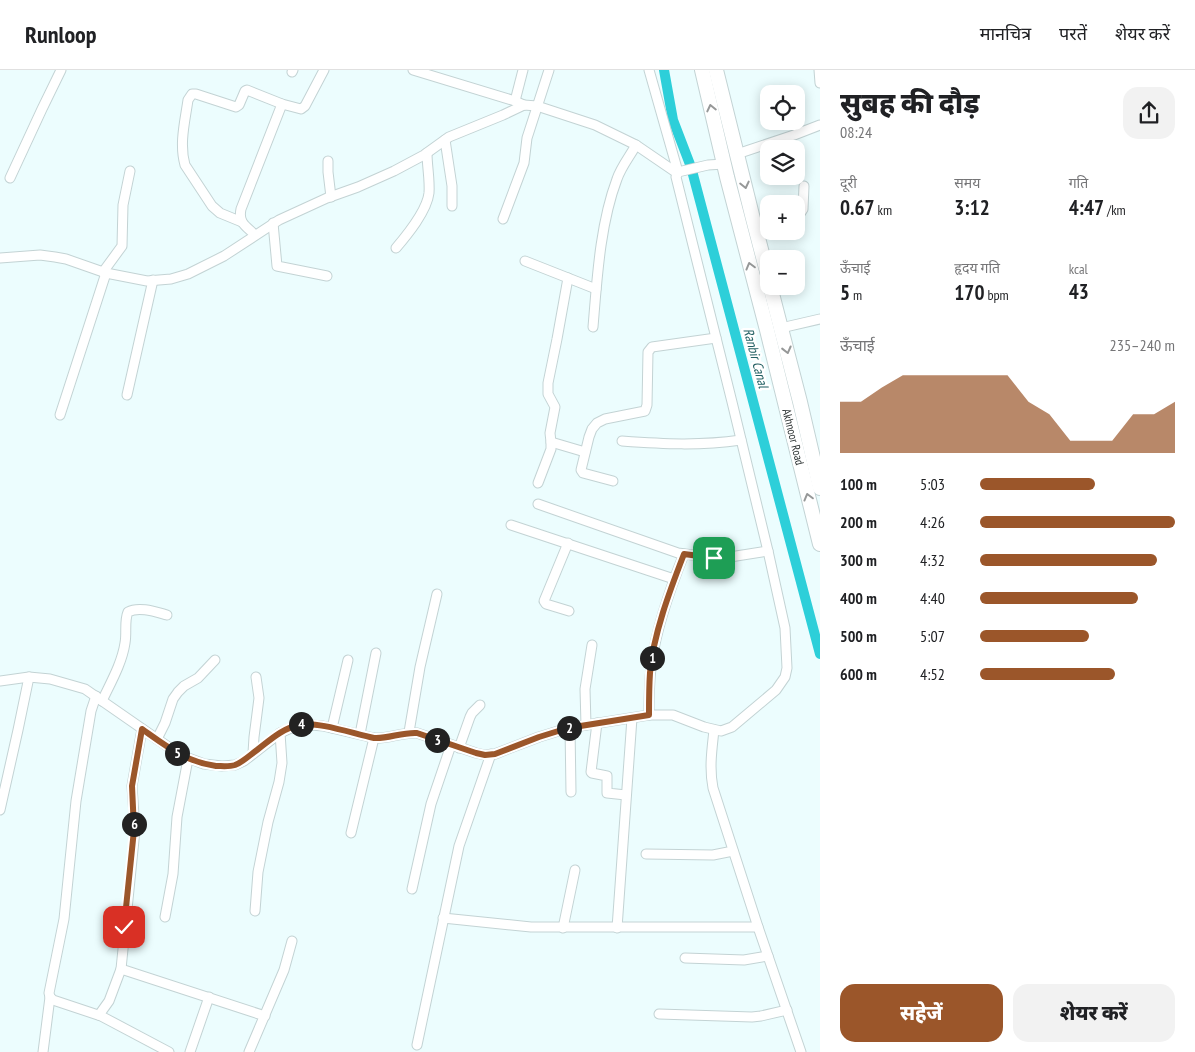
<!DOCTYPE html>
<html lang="hi">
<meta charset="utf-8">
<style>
body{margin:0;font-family:"PT Sans Narrow","Noto Sans Devanagari",sans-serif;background:#f2f2f2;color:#202124;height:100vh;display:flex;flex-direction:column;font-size:19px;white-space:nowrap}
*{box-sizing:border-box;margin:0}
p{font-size:16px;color:#757577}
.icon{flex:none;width:28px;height:28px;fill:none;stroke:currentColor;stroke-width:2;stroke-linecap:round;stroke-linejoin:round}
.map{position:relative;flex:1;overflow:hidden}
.drawer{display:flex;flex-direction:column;background:#fff;width:375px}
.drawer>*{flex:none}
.tools{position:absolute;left:760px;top:15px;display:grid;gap:10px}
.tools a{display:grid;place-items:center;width:45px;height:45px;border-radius:10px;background:#fff;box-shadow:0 2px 12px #0003;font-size:25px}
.pin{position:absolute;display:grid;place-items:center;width:42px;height:42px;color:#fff;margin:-21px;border-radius:10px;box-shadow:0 2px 8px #0006}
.km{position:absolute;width:25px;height:25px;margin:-12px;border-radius:50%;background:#222;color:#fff;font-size:14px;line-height:25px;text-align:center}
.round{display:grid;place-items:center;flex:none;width:52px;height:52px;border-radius:15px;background:#f2f2f2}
.head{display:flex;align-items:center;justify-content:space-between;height:85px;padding:0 20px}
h1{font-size:28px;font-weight:800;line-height:38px}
.stats{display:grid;grid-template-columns:repeat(3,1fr);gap:8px;height:85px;padding:5px 20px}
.stats div{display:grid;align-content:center}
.stats b{font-size:21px;font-weight:800}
.stats small{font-size:14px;font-weight:400}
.stats p{font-size:14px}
.chart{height:140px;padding:10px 20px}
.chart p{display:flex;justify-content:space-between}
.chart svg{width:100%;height:90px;margin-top:5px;fill:#9b562a;opacity:.7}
.button{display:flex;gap:10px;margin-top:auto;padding:10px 20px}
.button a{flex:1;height:58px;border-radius:15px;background:#9b562a;color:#fff;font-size:20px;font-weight:800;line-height:58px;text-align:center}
.button a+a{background:#f2f2f2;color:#202124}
ul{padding:0 20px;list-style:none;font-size:16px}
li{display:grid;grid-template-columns:80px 60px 1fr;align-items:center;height:38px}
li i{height:12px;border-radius:6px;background:#9b562a}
header{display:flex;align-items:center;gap:30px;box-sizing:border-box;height:70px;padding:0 25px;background:#fff;border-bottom:1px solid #e0e0e0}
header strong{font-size:24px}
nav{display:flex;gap:28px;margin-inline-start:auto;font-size:18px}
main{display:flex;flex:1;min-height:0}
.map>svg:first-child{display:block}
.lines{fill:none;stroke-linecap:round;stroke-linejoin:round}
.canal{stroke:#2dcfd9;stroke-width:10}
.minor-casing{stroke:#c3d3d4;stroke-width:11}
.highway-casing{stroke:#c3d3d4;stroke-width:16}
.minor{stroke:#fff;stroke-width:9}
.highway{stroke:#fff;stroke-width:14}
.oneway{stroke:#969898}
.route-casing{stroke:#fff;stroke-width:10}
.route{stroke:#9b562a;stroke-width:6}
.labels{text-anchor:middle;stroke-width:5;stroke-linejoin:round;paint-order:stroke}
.street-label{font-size:12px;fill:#2c3232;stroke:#fff}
.water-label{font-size:14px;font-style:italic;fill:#226063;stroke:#fff}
</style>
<header>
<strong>Runloop</strong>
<nav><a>मानचित्र</a><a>परतें</a><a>शेयर करें</a></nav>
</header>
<main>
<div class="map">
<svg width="820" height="982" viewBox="0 0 820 982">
<rect width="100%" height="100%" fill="#ecfdfe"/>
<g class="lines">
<polyline class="canal" points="664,0 673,50 691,97 820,584"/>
<defs>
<g id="minor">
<polyline points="413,0 515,31 524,35"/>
<polyline points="649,0 678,102"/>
<polyline points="819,0 820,13"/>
<polyline points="292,2 293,0"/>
<polyline points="515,31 523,0"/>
<polyline points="445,70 452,116 452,136"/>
<polyline points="737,84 794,65 820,55"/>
<polyline points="328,91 328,102 331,127"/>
<polyline points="10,108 42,39 61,0"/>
<polyline points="503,149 524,93 527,68 549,0"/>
<polyline points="796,150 803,139 804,116"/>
<path d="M 242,152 L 220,143 L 212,136 L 185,95 C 179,74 185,51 188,30 L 192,24 L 196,24 L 236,37 L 239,35 L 245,21 L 247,20 L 282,34 L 301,39 L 305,36 L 324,0"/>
<polyline points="273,153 277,196 327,206"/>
<path d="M 255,165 C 246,156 238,153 241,139 L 282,34"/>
<polyline points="757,165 769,161"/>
<path d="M 396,178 C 407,165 427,141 429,123 C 430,110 427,96 427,83"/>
<polyline points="0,188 40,185 55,187 66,189 106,203 147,211 171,209 188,204 224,186 279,150 327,128 358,117 394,101 424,85 449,67 503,45 524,35 537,36 595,55 636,75 677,103"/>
<polyline points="525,191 596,219"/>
<polyline points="103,202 122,176 123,135 130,101"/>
<path d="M 593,257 C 597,209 600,154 617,109 C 621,97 630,86 636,75"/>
<polyline points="781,258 820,249"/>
<polyline points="127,325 153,210"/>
<polyline points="60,345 106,203"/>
<path d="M 622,371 C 664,374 699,376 741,370"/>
<polyline points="551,372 585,382"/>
<polyline points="613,411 583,403 581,400 589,367 592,359 597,353 605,349 645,341 647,335 648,282 652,277 716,268"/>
<polyline points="538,413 551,379 551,372 550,363 555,337 548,324 548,313 557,269 568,208"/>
<polyline points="538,434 678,483 714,488 730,487 768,481"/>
<polyline points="511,455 674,509"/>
<polyline points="568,473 544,531 546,534 569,541"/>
<path d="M 0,611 L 29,607 L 50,609 L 85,619 L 180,685 L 204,694 L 222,696 L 235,695 L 244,691 L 280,663 L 300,654 L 323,656 L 374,668 C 388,669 402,662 417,663 L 476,683 L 485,685 L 495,684 L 539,667 L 568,658 L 649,645 L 673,645 L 704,657 L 721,661 L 732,657 L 776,620 L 785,607 L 787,598 L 785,558 L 768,481 L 732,332 L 676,107 L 678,102 L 708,95 L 724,94"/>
<polyline points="96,626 91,641 76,731 64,849 49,923 50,927 53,930 101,946 169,982"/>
<path d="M 102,631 C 111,612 122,593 125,573 C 127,562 124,551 128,542 C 139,536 156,542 167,545"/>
<path d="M 649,645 C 649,627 649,609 652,591 C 657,555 670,519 684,484"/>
<polyline points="597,653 591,702 592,703 607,706 607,723 626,725"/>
<polyline points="586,655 585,619 592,575"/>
<polyline points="570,657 571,722"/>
<polyline points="332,658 348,590"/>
<path d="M 714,660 C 712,679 709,698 713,718 L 758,857 L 801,982"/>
<polyline points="409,662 420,597 437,524"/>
<polyline points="360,664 376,583"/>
<polyline points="157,669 165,653 173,629 178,622 184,616 198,608 215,590"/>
<polyline points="459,678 470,647 472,643 480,635"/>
<polyline points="253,683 254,667 259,628 256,607"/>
<polyline points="0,740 18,660 29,607"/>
<polyline points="351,763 374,668"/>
<polyline points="646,784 713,785 733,781"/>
<polyline points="412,819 431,734 451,675"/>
<polyline points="255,841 258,802 268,752 279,712 282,693 280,663"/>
<polyline points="165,847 173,804 177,747 188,689"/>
<polyline points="443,848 531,857 758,857"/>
<polyline points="563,858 575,800"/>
<polyline points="617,858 632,648"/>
<polyline points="685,888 744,890 768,886"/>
<polyline points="121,899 265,946"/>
<polyline points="659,944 752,947 761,946 787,940"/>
<polyline points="99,945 109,931 121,899 135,760 132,716 142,659"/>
<polyline points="417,975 459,776 491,684"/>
<polyline points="43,982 50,927"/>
<polyline points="190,982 209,927"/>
<polyline points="249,982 284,900 292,871"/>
</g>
<g id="highway">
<polyline points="702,0 727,107 767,260 820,474"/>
<polyline points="716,0 752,145 769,210"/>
<polyline points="770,216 800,332 820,418"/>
</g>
</defs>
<use href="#minor" class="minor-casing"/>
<use href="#highway" class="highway-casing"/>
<use href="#minor" class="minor"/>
<use href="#highway" class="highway"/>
</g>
<defs><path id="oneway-chevron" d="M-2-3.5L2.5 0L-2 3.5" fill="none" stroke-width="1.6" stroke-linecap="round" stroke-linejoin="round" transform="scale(1.25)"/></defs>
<g class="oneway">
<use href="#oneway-chevron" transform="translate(711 38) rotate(-103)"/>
<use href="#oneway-chevron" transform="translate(745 115) rotate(77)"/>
<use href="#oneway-chevron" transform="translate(750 196) rotate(-105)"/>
<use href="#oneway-chevron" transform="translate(787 280) rotate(76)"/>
<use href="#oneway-chevron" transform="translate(808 427) rotate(-105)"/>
</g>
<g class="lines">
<defs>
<path id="route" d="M 124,857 L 134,760 L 132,716 L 142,659 C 166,676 186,692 216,696 C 222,696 229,697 235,695 C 243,692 250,685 257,680 C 270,670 283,658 299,655 C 318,651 354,664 374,668 C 388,669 402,662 417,663 L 476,683 L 485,685 L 495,684 L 539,667 L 568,658 L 649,645 C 649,631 649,617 650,603 C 653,565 670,520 684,484 L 714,488"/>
</defs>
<use href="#route" class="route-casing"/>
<use href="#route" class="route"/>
</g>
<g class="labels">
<g class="street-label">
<text transform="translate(793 367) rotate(76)" y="4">Akhnoor Road</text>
</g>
<g class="water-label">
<text transform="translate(756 288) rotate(75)" y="5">Ranbir Canal</text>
</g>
</g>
</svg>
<div class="tools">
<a><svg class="icon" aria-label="locate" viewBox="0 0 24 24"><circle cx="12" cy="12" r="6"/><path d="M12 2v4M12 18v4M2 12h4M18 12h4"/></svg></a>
<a><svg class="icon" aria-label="layers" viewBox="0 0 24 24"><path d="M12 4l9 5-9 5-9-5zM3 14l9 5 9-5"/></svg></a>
<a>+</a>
<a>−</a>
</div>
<div class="pin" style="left:714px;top:488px;background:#1e9e55"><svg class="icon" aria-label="arrive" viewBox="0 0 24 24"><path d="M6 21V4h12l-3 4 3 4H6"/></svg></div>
<div class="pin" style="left:124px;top:857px;background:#d93025"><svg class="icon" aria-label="check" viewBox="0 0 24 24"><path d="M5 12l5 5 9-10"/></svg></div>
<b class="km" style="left:652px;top:588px">1</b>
<b class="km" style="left:569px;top:658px">2</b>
<b class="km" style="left:437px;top:670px">3</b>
<b class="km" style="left:301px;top:654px">4</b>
<b class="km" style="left:177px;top:683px">5</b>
<b class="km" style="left:134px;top:754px">6</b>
</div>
<section class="drawer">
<div class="head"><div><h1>सुबह की दौड़</h1><p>08:24</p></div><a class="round"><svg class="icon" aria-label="share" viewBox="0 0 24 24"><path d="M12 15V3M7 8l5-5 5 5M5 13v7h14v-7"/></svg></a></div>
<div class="stats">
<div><p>दूरी</p><b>0.67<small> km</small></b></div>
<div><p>समय</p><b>3:12</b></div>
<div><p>गति</p><b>4:47<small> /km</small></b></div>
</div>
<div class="stats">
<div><p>ऊँचाई</p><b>5<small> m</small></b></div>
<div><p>हृदय गति</p><b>170<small> bpm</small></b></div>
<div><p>kcal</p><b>43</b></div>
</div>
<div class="chart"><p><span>ऊँचाई</span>235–240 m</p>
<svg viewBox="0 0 160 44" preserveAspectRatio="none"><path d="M0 44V19L10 19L20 12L30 6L40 6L50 6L60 6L70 6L80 6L90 19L100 25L110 38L120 38L130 38L140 25L150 25L160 19V44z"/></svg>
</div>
<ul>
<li><b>100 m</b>5:03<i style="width:59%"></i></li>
<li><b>200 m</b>4:26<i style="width:100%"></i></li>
<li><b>300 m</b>4:32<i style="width:91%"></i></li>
<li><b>400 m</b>4:40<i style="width:81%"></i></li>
<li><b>500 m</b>5:07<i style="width:56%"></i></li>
<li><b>600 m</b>4:52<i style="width:69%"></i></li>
</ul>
<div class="button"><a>सहेजें</a><a>शेयर करें</a></div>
</section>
</main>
